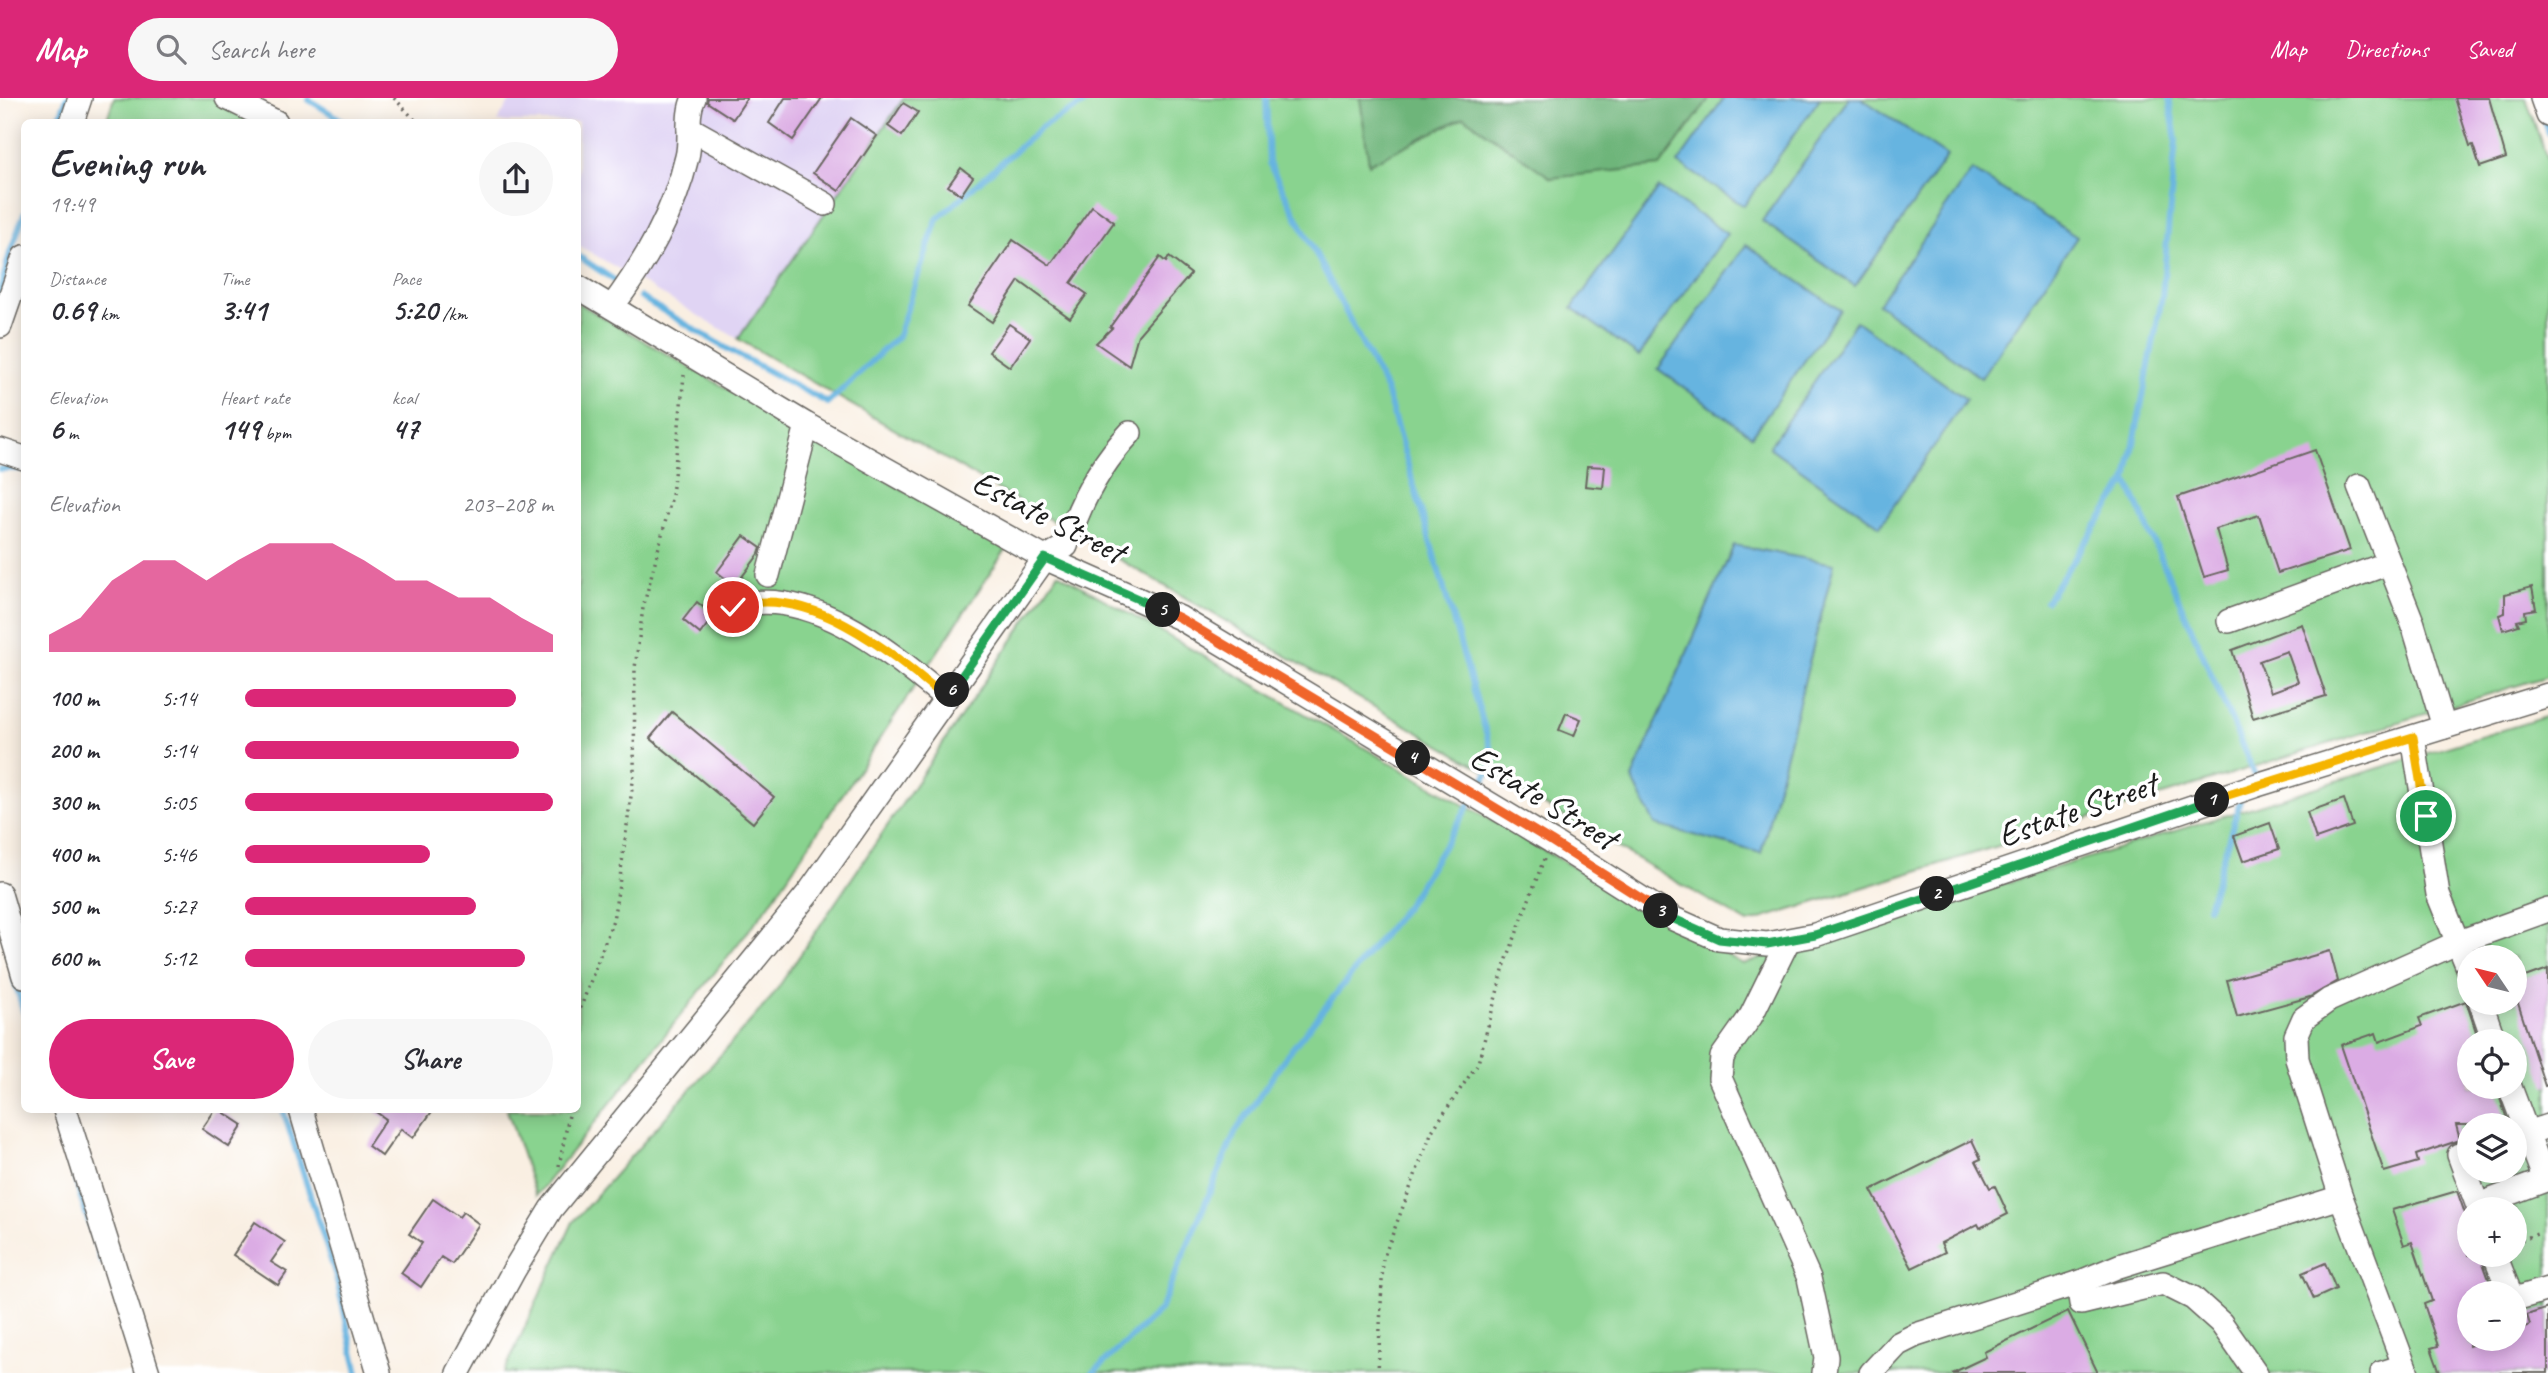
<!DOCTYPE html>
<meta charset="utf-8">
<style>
body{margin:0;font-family:Caveat,sans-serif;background:#f7f7f7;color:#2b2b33;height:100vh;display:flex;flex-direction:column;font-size:26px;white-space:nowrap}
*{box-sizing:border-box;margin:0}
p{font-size:23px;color:#7c7c81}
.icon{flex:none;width:38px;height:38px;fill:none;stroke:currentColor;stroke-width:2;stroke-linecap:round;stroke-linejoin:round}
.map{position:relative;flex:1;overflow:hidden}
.side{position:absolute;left:21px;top:21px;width:560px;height:994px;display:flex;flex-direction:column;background:#fff;border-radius:10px;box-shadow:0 4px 18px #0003}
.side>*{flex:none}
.needle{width:46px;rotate:305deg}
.buttons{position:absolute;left:2457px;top:847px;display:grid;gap:14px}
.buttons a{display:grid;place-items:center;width:70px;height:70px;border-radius:50%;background:#fff;box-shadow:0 4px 18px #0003;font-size:35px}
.pin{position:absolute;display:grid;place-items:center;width:60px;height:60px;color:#fff;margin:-30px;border:4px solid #fff;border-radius:50%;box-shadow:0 2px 7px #0007}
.km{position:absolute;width:35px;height:35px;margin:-18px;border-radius:50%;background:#222;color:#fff;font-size:19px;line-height:35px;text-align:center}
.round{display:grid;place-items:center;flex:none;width:74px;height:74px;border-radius:37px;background:#f7f7f7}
.overview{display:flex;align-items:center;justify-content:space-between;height:119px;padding:0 28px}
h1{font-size:38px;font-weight:800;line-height:52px}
.figures{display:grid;grid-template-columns:repeat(3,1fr);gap:10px;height:119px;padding:7px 28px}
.figures div{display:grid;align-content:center}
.figures b{font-size:30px;font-weight:800}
.figures small{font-size:19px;font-weight:400}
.figures p{font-size:19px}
.chart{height:196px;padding:14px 28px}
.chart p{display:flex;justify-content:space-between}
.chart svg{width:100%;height:126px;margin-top:7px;fill:#db2777;opacity:.7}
.action{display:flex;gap:14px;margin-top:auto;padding:14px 28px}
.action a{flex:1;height:80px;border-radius:42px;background:#db2777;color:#fff;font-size:28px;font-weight:800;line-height:80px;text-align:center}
.action a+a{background:#f7f7f7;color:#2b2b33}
ul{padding:0 28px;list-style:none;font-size:23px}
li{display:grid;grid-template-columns:112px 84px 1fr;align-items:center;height:52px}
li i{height:18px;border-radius:9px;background:#db2777}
header{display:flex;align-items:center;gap:42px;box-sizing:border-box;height:98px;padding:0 35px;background:#db2777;color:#fff}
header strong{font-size:33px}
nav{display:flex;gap:38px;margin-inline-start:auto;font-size:24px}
.search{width:490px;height:63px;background:#f7f7f7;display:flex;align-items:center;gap:18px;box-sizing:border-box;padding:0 24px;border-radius:38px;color:#7c7c81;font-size:26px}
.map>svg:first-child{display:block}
.built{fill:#e0d4f4}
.green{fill:#89d38f;stroke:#527856;stroke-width:2;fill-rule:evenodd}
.forest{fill:#6eb57a;stroke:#45684b;stroke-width:2}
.water{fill:#66b4e0;stroke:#41687e;stroke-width:2}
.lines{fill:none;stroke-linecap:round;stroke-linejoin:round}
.stream{stroke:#66b4e0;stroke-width:6}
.building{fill:#dbace4;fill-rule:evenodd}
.minor-casing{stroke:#696661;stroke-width:26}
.path{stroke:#696661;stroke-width:3.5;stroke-dasharray:2 5;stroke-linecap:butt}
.minor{stroke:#fff;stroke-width:23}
.split-1-casing{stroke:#fff;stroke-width:14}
.split-2-casing{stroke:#fff;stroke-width:14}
.split-3-casing{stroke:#fff;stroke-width:14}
.split-4-casing{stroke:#fff;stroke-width:14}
.split-5-casing{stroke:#fff;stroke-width:14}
.split-6-casing{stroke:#fff;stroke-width:14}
.split-7-casing{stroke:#fff;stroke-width:14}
.split-1{stroke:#f5b400;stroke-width:9}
.split-2{stroke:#22a559;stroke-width:9}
.split-3{stroke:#22a559;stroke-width:9}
.split-4{stroke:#f0652b;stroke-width:9}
.split-5{stroke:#f0652b;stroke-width:9}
.split-6{stroke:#22a559;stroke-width:9}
.split-7{stroke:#f5b400;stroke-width:9}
.labels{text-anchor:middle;stroke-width:7;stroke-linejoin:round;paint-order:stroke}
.street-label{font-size:35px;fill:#1c1c1c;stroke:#fff}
</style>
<header>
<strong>Map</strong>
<div class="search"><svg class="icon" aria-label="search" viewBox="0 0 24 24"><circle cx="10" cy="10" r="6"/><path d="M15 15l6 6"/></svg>Search here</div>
<nav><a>Map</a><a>Directions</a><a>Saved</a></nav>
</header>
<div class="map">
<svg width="2548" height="1275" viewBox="0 0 2548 1275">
<rect width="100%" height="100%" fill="#fff"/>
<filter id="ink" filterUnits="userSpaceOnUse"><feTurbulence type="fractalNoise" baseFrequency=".0143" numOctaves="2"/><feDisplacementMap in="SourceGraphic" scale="14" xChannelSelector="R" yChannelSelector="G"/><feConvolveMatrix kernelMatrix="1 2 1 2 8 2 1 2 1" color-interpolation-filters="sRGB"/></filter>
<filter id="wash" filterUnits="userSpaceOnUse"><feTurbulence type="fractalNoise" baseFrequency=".00686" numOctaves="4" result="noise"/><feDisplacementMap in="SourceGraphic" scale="28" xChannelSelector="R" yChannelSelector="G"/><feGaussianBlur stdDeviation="1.57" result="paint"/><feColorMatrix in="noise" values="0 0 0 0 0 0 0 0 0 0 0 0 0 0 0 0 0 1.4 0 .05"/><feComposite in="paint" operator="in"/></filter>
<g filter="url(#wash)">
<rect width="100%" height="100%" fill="#f9efe2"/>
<polygon class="built" points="512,0 904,0 738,241 578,147 578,24 497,24"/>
<g class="green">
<polygon points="114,0 219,0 262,24 106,24"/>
<polygon points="904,0 2526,0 2548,65 2548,578 1748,825 738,241"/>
<polygon points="578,205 1006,451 769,807 536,1098 507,1012 578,1012"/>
<path d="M 1058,475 L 1743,866 L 2548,618 L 2548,1275 L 504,1275 L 573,1124 L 771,900 ZM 2469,859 L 2515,859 L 2515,905 L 2469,905 ZM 2469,943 L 2515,943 L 2515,989 L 2469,989 ZM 2469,1027 L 2515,1027 L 2515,1073 L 2469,1073 ZM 2469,1111 L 2515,1111 L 2515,1157 L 2469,1157 ZM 2469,1195 L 2515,1195 L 2515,1241 L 2469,1241 Z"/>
</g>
<polygon class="forest" points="1360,0 1710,0 1660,68 1551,80 1464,19 1369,66"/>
<g class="water">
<polygon points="1724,0 1820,0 1744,108 1678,65"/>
<polygon points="1849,0 1861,0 1947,58 1855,188 1762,123"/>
<polygon points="1972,72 2077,139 1981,280 1878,206"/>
<polygon points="1659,90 1727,136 1639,258 1572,210"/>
<polygon points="1746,147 1840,212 1752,338 1658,271"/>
<polygon points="1856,223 1966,301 1880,428 1769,349"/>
<polygon points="1734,447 1834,466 1761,755 1655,727 1632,680"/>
</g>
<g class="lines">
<g class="stream">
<polyline points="309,2 345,24"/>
<polyline points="2543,21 2548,35"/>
<polyline points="58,24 67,0"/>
<polyline points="578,158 620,186"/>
<polyline points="0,194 10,155 24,116"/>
<polyline points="640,199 731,253 828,305 898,238 937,121 1042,29 1094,0"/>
<polyline points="0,371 24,371"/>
<polyline points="2127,382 2255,677"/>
<polyline points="2046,503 2127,382 2162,199 2176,42 2169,0"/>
<polyline points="2208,809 2240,703"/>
<polyline points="14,880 24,915"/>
<polyline points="283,1012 336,1178 358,1275"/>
<polyline points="60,1033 101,1163"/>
<polyline points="1093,1275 1160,1212 1235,1035 1287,957 1407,807 1484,683 1494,662 1386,292 1269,65 1266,0"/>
</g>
</g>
<g id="blocks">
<g class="building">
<polygon points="708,0 747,0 733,21 707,4"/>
<polygon points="785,0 822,0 793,42 769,25"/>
<polygon points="2455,0 2489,0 2506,60 2480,69 2473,47 2470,48"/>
<polygon points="903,5 918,14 902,38 888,28"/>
<polygon points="851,20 877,38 839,93 813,75"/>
<polygon points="961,70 973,79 961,97 948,88"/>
<polygon points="1092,108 1114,124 1071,185 1087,196 1070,220 1019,183 992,224 968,208 1013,142 1050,167"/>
<polygon points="1160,159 1166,164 1169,159 1191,176 1138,237 1129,268 1096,245 1112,230 1110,229"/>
<polygon points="1009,226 1030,240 1010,269 989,254"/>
<polygon points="2315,352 2350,452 2278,475 2259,417 2216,431 2228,472 2204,479 2178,399"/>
<polygon points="1587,368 1605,369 1603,390 1585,388"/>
<polygon points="744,438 761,450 759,456 735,488 717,474"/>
<polygon points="2532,489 2536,511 2525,513 2526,521 2517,523 2519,527 2503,532 2499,517 2505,515 2505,496"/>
<polygon points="697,504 714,518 700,536 683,522"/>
<path d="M 2302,526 L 2326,598 L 2253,620 L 2232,552 ZM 2287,553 L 2298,584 L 2271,594 L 2259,563 Z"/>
<polygon points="672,614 774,699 753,725 650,640"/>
<polygon points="1566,615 1581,621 1574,638 1559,632"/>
<polygon points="2344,701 2353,728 2316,741 2307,714"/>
<polygon points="2270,725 2279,751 2243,763 2234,738"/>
<polygon points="2330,853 2338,883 2310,899 2237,919 2227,882"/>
<polygon points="2548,871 2548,987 2545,988 2515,896 2515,883"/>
<polygon points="2466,903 2479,943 2469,943 2469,989 2496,989 2509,1027 2456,1027 2460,1042 2416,1057 2418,1064 2384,1074 2341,947 2376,935 2379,944 2422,928 2419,920"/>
<polygon points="215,1012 220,1012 243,1027 229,1049 202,1031"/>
<polygon points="373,1012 433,1012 413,1040 401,1031 382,1058 368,1048 386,1021"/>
<polygon points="1972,1042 1981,1061 1976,1063 1990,1090 1995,1088 2008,1116 1980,1130 1978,1126 1941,1145 1945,1154 1912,1170 1871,1092"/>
<polygon points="2457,1093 2469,1127 2469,1157 2480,1157 2494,1195 2469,1195 2469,1248 2491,1241 2515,1241 2515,1232 2530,1227 2527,1217 2548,1210 2548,1275 2440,1275 2431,1250 2438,1248 2424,1206 2432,1203 2412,1144 2404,1147 2392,1112"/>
<polygon points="433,1101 459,1119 463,1114 479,1126 452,1166 441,1159 421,1189 401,1175 422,1145 409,1136"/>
<polygon points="255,1124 285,1144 271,1164 287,1174 278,1187 233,1157"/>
<polygon points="2325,1165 2336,1191 2314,1201 2302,1175"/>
<polygon points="2068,1213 2098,1275 1952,1275 1986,1259 1984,1254"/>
</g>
</g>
</g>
<g filter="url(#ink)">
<use href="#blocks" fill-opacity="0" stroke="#696661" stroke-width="2"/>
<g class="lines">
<defs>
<g id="minor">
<polyline points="227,0 276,24"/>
<polyline points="2542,0 2548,17"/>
<polyline points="72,24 80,0"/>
<polyline points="689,30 825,106"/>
<polyline points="578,189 807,327 1045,460 1180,520 1551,743 1674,821 1719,841 1767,846 1815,837 2257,687 2548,597"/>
<path d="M 612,209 C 646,163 674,115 687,59 C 692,40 685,18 694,0"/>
<polyline points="0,228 24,159"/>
<polyline points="0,352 24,360"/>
<polyline points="2359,388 2413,526 2444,629"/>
<polyline points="768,477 807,327"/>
<path d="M 733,509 C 810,485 891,555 946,600"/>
<polyline points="2229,523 2389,465"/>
<polyline points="2413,639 2438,796 2469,872"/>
<polyline points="0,796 24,878"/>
<polyline points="1788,843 1751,918 1722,959 1720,980 1809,1180 1826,1259 1824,1275"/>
<polyline points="2481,905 2494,943"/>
<polyline points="2510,989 2545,1082"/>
<polyline points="65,1012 148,1275"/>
<polyline points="301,1012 379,1275"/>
<polyline points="2515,1039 2548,1028"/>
<polyline points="2469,1054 2459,1057 2479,1111"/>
<polyline points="2478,1107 2548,1081"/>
<polyline points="2495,1157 2510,1195"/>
<polyline points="2078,1185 2081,1205 2163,1185 2193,1200 2221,1225 2256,1275"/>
<polyline points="2515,1201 2548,1191"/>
<path d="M 458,1275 L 514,1172 L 551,1111 L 810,793 L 1045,460 L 1066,448 C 1079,406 1100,367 1130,335"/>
<polyline points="1871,1275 1898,1246 1916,1237 2078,1185 2119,1168 2341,1099"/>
<polyline points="2382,1275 2404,1268"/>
<polyline points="2407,1275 2341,1099 2297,961 2296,938 2304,920 2329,902 2459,844 2548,812"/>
</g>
</defs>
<use href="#minor" class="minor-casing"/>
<g class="path">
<polyline points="394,0 417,24"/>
<polyline points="578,917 613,822 619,787 634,676 635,570 643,510 672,398 684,277"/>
<polyline points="559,1068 570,1012"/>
<polyline points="2515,1144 2540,1135"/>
<polyline points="1378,1275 1383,1161 1432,1033 1478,965 1504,869 1544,761"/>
</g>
<use href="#minor" class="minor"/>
</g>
</g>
<g class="lines" filter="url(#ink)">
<defs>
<polyline id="split-1" points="2212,702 2413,639 2426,718"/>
<polyline id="split-2" points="1937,796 2212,702"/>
<polyline id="split-3" points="1661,813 1674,821 1719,841 1767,846 1815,837 1937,796"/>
<polyline id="split-4" points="1413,660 1551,743 1661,813"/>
<polyline id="split-5" points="1163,512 1180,520 1413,660"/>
<polyline id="split-6" points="952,592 1045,460 1163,512"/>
<path id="split-7" d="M 733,509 C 810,485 891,554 946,600 L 952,592"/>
</defs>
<use href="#split-1" class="split-1-casing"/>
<use href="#split-2" class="split-2-casing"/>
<use href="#split-3" class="split-3-casing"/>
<use href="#split-4" class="split-4-casing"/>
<use href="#split-5" class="split-5-casing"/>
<use href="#split-6" class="split-6-casing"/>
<use href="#split-7" class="split-7-casing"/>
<use href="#split-1" class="split-1"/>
<use href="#split-2" class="split-2"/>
<use href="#split-3" class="split-3"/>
<use href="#split-4" class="split-4"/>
<use href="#split-5" class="split-5"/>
<use href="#split-6" class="split-6"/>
<use href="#split-7" class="split-7"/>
</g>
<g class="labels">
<g class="street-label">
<text transform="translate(1049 418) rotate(27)" y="12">Estate Street</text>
<text transform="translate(1544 699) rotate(32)" y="12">Estate Street</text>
<text transform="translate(2077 711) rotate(-19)" y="12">Estate Street</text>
</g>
</g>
</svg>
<div class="buttons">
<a><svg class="needle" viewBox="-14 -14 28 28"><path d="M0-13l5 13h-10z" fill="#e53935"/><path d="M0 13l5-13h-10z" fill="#7c7c81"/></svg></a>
<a><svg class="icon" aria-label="locate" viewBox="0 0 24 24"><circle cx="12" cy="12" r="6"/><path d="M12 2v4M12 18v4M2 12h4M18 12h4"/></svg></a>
<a><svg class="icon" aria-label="layers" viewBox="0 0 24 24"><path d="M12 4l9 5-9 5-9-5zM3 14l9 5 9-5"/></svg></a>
<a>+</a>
<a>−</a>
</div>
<div class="pin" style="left:2426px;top:718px;background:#1e9e55"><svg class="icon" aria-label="arrive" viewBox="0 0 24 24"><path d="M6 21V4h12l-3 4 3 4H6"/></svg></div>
<div class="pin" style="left:733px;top:509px;background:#d93025"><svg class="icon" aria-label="check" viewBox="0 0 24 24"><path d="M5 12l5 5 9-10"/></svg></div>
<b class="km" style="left:2212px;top:702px">1</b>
<b class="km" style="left:1937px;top:796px">2</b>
<b class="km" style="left:1661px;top:813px">3</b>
<b class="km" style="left:1413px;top:660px">4</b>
<b class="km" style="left:1163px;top:512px">5</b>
<b class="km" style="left:952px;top:592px">6</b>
<section class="side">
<div class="overview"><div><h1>Evening run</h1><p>19:49</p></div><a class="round"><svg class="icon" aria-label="share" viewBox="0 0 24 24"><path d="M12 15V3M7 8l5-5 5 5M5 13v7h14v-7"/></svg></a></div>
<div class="figures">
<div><p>Distance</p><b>0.69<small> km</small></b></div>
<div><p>Time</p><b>3:41</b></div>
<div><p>Pace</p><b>5:20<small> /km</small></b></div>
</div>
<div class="figures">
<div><p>Elevation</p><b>6<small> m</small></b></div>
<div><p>Heart rate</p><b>149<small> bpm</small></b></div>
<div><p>kcal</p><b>47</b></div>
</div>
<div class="chart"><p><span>Elevation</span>203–208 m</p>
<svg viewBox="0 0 160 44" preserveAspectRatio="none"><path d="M0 44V38L10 32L20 19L30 12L40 12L50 19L60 12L70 6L80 6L90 6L100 12L110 19L120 19L130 25L140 25L150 32L160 38V44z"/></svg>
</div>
<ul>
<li><b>100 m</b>5:14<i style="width:88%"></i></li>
<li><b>200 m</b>5:14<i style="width:89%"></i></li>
<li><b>300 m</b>5:05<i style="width:100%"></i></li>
<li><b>400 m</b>5:46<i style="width:60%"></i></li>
<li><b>500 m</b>5:27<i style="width:75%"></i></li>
<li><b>600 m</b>5:12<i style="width:91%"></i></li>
</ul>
<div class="action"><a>Save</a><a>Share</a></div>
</section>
</div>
